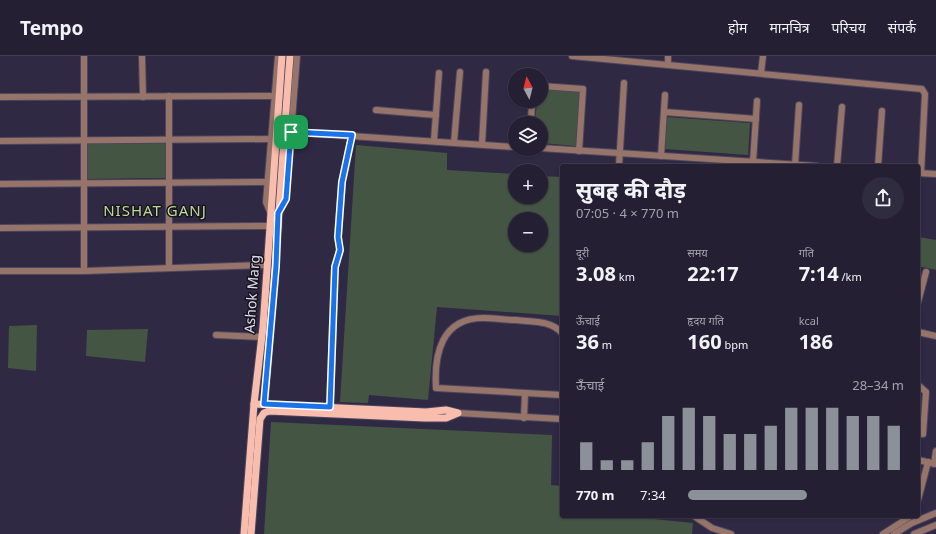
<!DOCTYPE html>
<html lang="hi">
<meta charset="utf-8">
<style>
body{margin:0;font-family:"Noto Sans","Noto Sans Devanagari",sans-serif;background:#302c3f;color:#f1f3f6;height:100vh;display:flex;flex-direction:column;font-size:15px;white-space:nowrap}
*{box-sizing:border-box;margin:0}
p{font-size:13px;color:#a3a2ac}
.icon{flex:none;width:22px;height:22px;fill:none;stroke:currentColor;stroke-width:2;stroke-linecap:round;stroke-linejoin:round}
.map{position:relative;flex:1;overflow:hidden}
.drawer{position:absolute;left:560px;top:108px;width:360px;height:354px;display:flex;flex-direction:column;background:#241f33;border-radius:4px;box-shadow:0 1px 3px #0004,0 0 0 1px #413d4e}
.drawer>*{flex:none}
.needle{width:26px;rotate:353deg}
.controls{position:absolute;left:508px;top:12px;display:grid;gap:8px}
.controls a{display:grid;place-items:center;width:40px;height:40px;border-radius:50%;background:#241f33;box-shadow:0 1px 3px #0004,0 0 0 1px #413d4e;font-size:20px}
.pin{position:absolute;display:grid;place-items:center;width:34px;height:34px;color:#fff;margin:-17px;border-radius:8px;box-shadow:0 2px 6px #0006}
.round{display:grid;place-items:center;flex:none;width:42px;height:42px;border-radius:21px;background:#302c3f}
.overview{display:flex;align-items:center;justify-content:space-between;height:68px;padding:0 16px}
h1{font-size:22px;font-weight:700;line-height:30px}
.stats{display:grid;grid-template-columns:repeat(3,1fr);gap:6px;height:68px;padding:4px 16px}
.stats div{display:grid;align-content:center}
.stats b{font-size:20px;font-weight:700}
.stats small{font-size:11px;font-weight:400}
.stats p{font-size:11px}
.chart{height:112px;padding:8px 16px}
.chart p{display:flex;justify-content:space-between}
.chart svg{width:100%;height:72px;margin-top:4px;stroke:#8c9099;stroke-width:6}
ul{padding:0 16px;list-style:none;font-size:13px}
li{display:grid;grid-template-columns:64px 48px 1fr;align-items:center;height:30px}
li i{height:10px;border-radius:5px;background:#8c9099}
header{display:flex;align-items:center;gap:24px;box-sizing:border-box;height:56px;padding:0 20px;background:#241f33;border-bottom:1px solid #413d4e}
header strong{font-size:19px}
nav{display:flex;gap:22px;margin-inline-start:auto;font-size:14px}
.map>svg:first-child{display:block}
.green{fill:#454;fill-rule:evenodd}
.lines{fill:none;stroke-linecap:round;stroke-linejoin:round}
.minor-casing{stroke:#4c465f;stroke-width:8}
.major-casing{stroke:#4c465f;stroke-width:9}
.minor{stroke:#97746a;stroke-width:6}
.major{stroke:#f8bdad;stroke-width:7}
.route-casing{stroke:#fff;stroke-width:8}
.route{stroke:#1a73e8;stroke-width:5}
.labels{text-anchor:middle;stroke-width:3;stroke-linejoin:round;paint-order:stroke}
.street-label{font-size:14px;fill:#e0ddee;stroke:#171420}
.neighbourhood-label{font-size:15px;letter-spacing:1px;fill:#bfdb93;stroke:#171420}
</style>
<header>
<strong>Tempo</strong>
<nav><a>होम</a><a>मानचित्र</a><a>परिचय</a><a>संपर्क</a></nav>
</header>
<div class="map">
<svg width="936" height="478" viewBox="0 0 936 478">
<rect width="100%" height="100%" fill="#302944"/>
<g class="green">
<polygon points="541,33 580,36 576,90 541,87 541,67 535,67 537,45 541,45"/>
<polygon points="667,61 750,67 748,99 665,93"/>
<polygon points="166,87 166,122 86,123 86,88"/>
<path d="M 356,89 L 447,97 L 447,114 L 515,118 L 515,141 L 541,141 L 541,120 L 562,121 L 562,260 L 437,251 L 428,344 L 369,339 L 368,347 L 340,346 ZM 515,163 L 541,163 L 541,189 L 515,189 Z"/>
<polygon points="918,181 936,184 936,214 918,210"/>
<polygon points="37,269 36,315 8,312 9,270"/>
<polygon points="148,273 145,306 86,300 87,274"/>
<polygon points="271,366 552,379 551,429 562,430 562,460 625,460 693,467 692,478 264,478"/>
</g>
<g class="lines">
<defs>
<g id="minor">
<polyline points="84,0 84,215"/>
<polyline points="142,0 143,41"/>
<polyline points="572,0 922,33 925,38 921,117"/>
<polyline points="668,9 668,0"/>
<polyline points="761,17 763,0"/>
<polyline points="541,30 583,33 579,95"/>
<polyline points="0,41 274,40"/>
<polyline points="376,54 436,59"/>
<polyline points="664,56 756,63"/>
<polyline points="531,67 532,45"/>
<polyline points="291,76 515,91"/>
<polyline points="434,84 439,17"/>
<polyline points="0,85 271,83"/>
<polyline points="454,86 460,16"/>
<polyline points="482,88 486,16"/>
<polyline points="541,92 816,110"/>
<polyline points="661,100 665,39"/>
<polyline points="753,106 757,45"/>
<polyline points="795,109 799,49"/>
<polyline points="619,110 624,27"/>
<polyline points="837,110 842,51"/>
<polyline points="878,110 882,55"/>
<polyline points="918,117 936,118"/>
<polyline points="0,128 267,126"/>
<polyline points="279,156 286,143 297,0"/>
<polyline points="271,158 266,146 278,0"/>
<polyline points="0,172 270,170"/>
<polyline points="169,212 169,40"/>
<polyline points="0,215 84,215 267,209"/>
<polyline points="918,246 926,216"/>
<polyline points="918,276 936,280"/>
<path d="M 562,277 C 550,264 533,266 516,264 C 505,264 494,262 483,262 C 441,262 434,299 436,332 L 562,339"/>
<polyline points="216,279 262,281"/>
<polyline points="918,329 926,336 923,378 918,377"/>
<polyline points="330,351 335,211 340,194 338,181 342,127 352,79"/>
<polyline points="458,357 562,363"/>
<polyline points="524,362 525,337"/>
<polyline points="918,404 936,408"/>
<polyline points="934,408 936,395"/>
<polyline points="918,444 928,406"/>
<polyline points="694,460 712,472 731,478"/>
<polyline points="883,478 911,460"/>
<polyline points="894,478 912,467 936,457"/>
<polyline points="914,478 936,469"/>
</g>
<g id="major">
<path d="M 264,348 C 275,232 281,116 290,0"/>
<polyline points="244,478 254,348 263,271 282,0"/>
<polyline points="251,478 260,363 264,357 269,355 425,362 446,362 458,357 446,354 426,356 254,348"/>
</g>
</defs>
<use href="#minor" class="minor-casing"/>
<use href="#major" class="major-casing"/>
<use href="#minor" class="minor"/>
<use href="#major" class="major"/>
</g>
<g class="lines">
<defs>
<polygon id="route" points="291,76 352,79 342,126 338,181 340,194 335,211 330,351 264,348 276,210 278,157 286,143"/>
</defs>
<use href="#route" class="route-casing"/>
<use href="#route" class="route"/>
</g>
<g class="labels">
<g class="street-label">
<text transform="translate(252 238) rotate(-86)" y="5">Ashok Marg</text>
</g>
<g class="neighbourhood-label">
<text x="155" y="160">NISHAT GANJ</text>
</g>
</g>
</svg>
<div class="controls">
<a><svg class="needle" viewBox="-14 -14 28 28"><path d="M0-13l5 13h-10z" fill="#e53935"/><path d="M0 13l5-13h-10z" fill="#a3a2ac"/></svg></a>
<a><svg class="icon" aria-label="layers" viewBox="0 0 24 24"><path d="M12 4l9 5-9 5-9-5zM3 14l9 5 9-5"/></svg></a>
<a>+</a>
<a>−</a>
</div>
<div class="pin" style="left:291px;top:76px;background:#1e9e55"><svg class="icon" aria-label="arrive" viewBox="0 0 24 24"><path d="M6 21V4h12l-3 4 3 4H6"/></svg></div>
<section class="drawer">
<div class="overview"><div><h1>सुबह की दौड़</h1><p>07:05 · 4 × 770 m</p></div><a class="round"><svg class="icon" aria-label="share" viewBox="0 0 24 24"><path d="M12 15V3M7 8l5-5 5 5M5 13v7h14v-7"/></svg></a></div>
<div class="stats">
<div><p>दूरी</p><b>3.08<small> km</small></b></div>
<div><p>समय</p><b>22:17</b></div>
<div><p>गति</p><b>7:14<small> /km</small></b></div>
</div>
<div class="stats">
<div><p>ऊँचाई</p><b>36<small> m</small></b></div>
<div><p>हृदय गति</p><b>160<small> bpm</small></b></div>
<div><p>kcal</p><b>186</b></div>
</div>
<div class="chart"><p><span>ऊँचाई</span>28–34 m</p>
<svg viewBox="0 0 160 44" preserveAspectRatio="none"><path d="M5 44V27M15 44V38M25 44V38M35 44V27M45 44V11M55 44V6M65 44V11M75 44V22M85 44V22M95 44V17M105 44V6M115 44V6M125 44V6M135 44V11M145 44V11M155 44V17"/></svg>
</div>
<ul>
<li><b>770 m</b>7:34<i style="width:55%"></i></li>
</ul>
</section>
</div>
